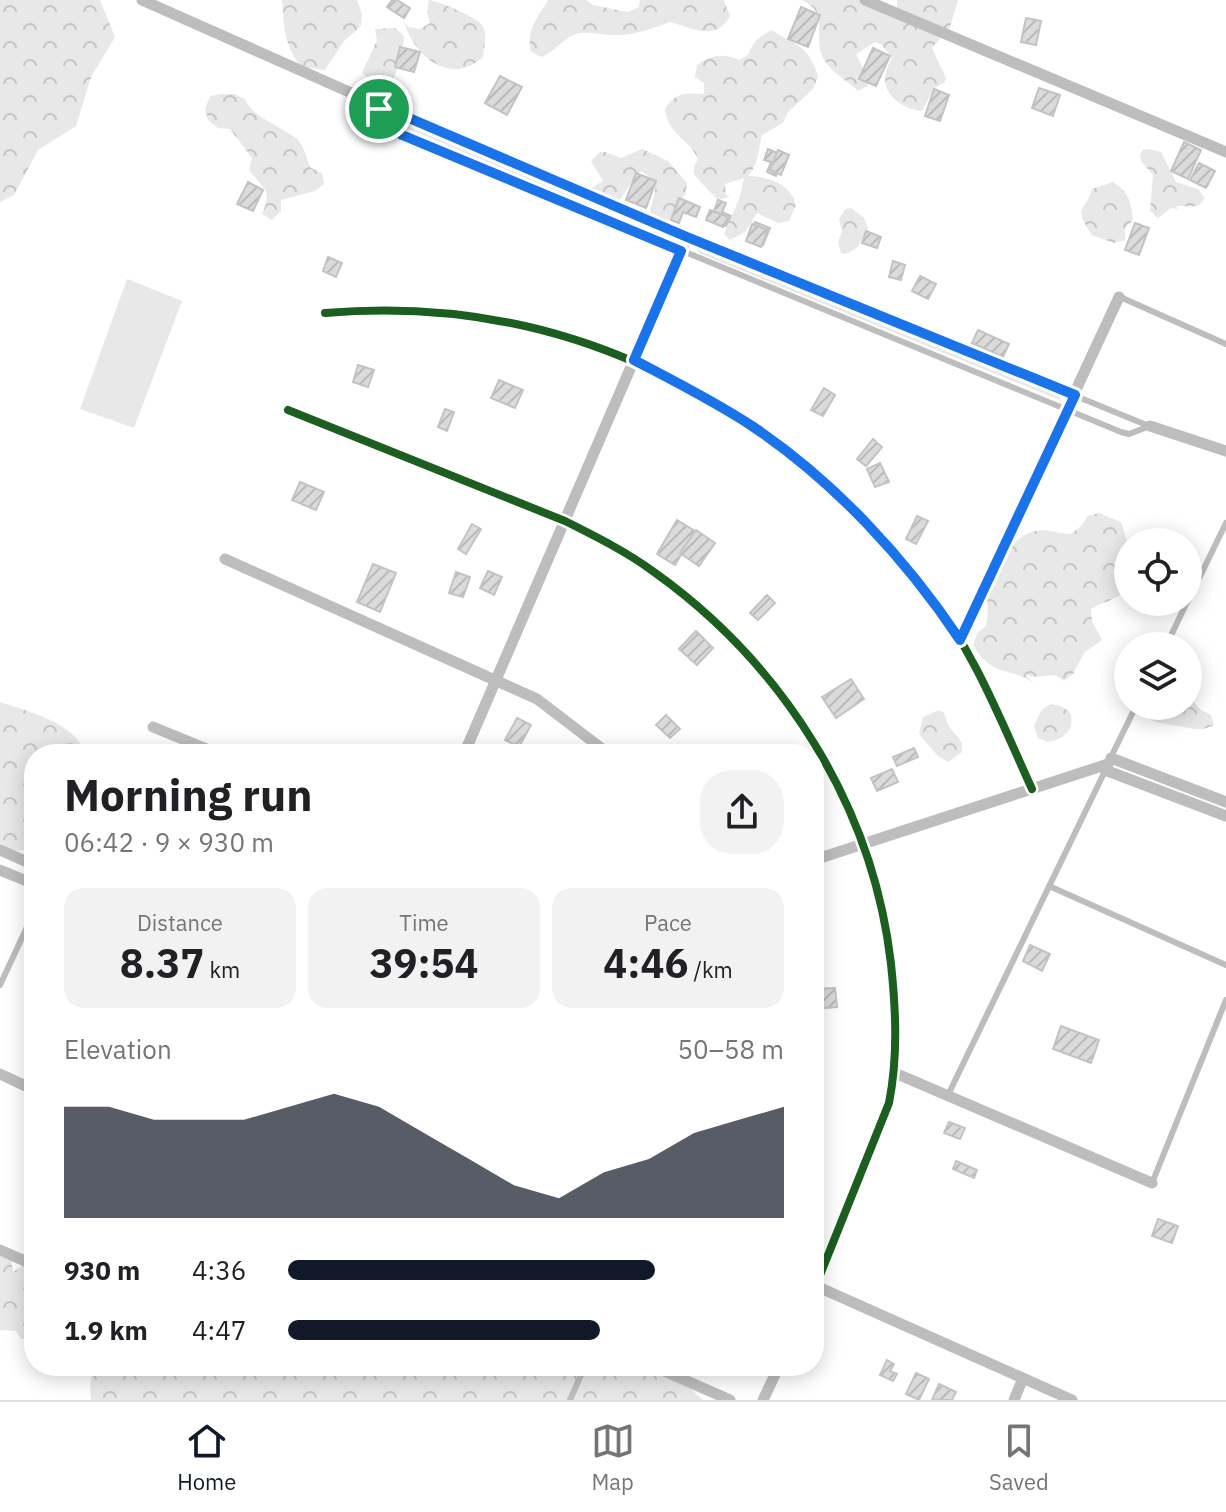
<!DOCTYPE html>
<meta charset="utf-8">
<style>
body{margin:0;font-family:"IBM Plex Sans",sans-serif;background:#f2f2f2;color:#202124;height:100vh;display:flex;flex-direction:column;font-size:30px;white-space:nowrap}
*{box-sizing:border-box;margin:0}
p{font-size:26px;color:#757577}
.icon{flex:none;width:44px;height:44px;fill:none;stroke:currentColor;stroke-width:2;stroke-linecap:round;stroke-linejoin:round}
.map{position:relative;flex:1;overflow:hidden}
.sheet{position:absolute;left:24px;top:744px;width:800px;height:632px;display:flex;flex-direction:column;background:#fff;border-radius:32px;box-shadow:0 4px 20px #0003}
.sheet>*{flex:none}
.tools{position:absolute;left:1114px;top:528px;display:grid;gap:16px}
.tools a{display:grid;place-items:center;width:88px;height:88px;border-radius:50%;background:#fff;box-shadow:0 4px 20px #0003;font-size:40px}
.pin{position:absolute;display:grid;place-items:center;width:68px;height:68px;color:#fff;margin:-34px;border:4px solid #fff;border-radius:50%;box-shadow:0 2px 8px #0007}
.round{display:grid;place-items:center;flex:none;width:84px;height:84px;border-radius:32px;background:#f2f2f2}
.overview{display:flex;align-items:center;justify-content:space-between;height:136px;padding:0 40px}
h1{font-size:44px;font-weight:800;line-height:60px}
.stats{display:grid;grid-template-columns:repeat(3,1fr);gap:12px;height:136px;padding:8px 40px}
.stats div{display:grid;align-content:center;border-radius:20px;background:#f2f2f2;text-align:center}
.stats b{font-size:40px;font-weight:800}
.stats small{font-size:22px;font-weight:400}
.stats p{font-size:22px}
.chart{height:224px;padding:16px 40px}
.chart p{display:flex;justify-content:space-between}
.chart svg{width:100%;height:144px;margin-top:8px;fill:#111827;opacity:.7}
ul{padding:0 40px;list-style:none;font-size:26px}
li{display:grid;grid-template-columns:128px 96px 1fr;align-items:center;height:60px}
li i{height:20px;border-radius:10px;background:#111827}
.dock{display:flex;justify-content:space-around;align-items:center;height:112px;border-top:2px solid #e0e0e0;background:#fff;font-size:22px;color:#757577}
.dock a{display:grid;justify-items:center;gap:4px}
.dock .selected{color:#111827}
.map>svg:first-child{display:block}
.green{fill:#e8e8e8}
.forest{fill:url(#forest-crowns)}
.building{fill:url(#building-hatch);stroke:#c3c3c3;stroke-width:2}
.lines{fill:none;stroke-linecap:round;stroke-linejoin:round}
.lane{stroke:#bdbdbd;stroke-width:6}
.street{stroke:#bdbdbd;stroke-width:11}
.cycleway-casing{stroke:#fff;stroke-width:13}
.cycleway{stroke:#1b5e20;stroke-width:8}
.route-casing{stroke:#fff;stroke-width:16}
.route{stroke:#1a73e8;stroke-width:10}
</style>
<div class="map">
<svg width="1226" height="1400" viewBox="0 0 1226 1400">
<defs>
<pattern id="forest-crowns" width="20" height="18" patternUnits="userSpaceOnUse" patternTransform="scale(2)"><rect width="20" height="18" fill="#e8e8e8"/><path d="M2 6a3 3 0 1 1 6 0M12 15a3 3 0 1 1 6 0" fill="none" stroke="#c5c5c5"/></pattern>
<pattern id="building-hatch" width="6" height="6" patternUnits="userSpaceOnUse" patternTransform="scale(2)"><rect width="6" height="6" fill="#dbdbdb"/><path d="M-1 1l2-2M0 6l6-6M5 7l2-2" fill="none" stroke="#bababa"/></pattern>
</defs>
<rect width="100%" height="100%" fill="#fff"/>
<g class="green">
<polygon points="403,124 666,233 668,236 665,238 400,129 400,125"/>
<polygon points="701,247 1060,395 1060,400 699,253 697,250"/>
<polygon points="127,279 182,301 134,428 80,409"/>
</g>
<g class="forest">
<polygon points="0,0 100,0 115,37 91,77 76,126 38,150 14,195 0,202"/>
<path d="M 282,0 L 357,0 L 362,14 L 361,26 L 344,41 L 325,70 L 302,67 C 284,48 284,25 282,0 Z"/>
<path d="M 429,0 C 441,2 474,16 482,25 C 488,33 484,48 483,57 C 451,87 414,56 404,22 L 409,27 L 420,29 L 430,23 L 427,12 Z"/>
<path d="M 548,0 L 586,0 L 593,5 L 628,12 L 639,7 L 640,0 L 724,0 L 730,16 C 716,42 692,28 670,22 C 651,29 633,36 613,35 C 602,35 591,32 580,33 C 565,35 556,51 542,57 L 531,52 C 526,29 537,20 548,0 Z"/>
<path d="M 801,0 L 869,0 L 897,11 L 897,0 L 958,0 L 950,27 L 932,48 L 946,78 L 944,83 L 934,88 L 922,111 C 906,110 884,97 885,78 C 885,71 889,64 892,58 L 882,45 L 875,42 L 856,54 L 866,75 L 868,86 L 858,91 C 849,82 831,72 825,61 C 810,39 833,13 801,0 Z"/>
<path d="M 395,28 L 404,36 C 404,48 398,68 393,80 C 380,84 373,82 362,73 L 377,40 L 375,29 Z"/>
<path d="M 771,30 C 797,46 809,45 818,77 L 813,89 L 788,112 L 783,123 L 762,135 C 758,151 759,163 748,176 C 767,176 792,184 796,205 L 789,221 L 778,223 L 757,213 L 745,232 L 730,240 L 724,234 L 739,199 L 744,178 L 725,184 L 726,195 L 730,197 L 718,200 C 714,196 695,177 694,173 C 693,169 696,162 698,159 C 688,137 669,137 665,109 C 676,92 685,93 704,94 L 704,83 L 695,77 L 697,65 C 712,55 723,53 739,60 L 748,55 C 753,42 759,37 771,30 Z"/>
<path d="M 222,94 L 234,94 L 245,99 C 254,119 280,125 297,139 C 305,147 306,158 311,168 L 322,173 L 324,184 L 315,191 L 281,200 L 281,211 L 272,220 L 262,214 C 273,189 263,189 249,170 L 252,158 L 230,129 L 218,128 L 208,120 L 205,109 L 210,96 Z"/>
<path d="M 642,149 L 668,161 L 687,183 L 686,193 L 676,207 L 679,229 L 674,231 C 634,211 657,213 655,181 L 641,171 L 637,174 L 615,207 L 603,209 L 592,194 L 591,188 L 603,181 L 591,161 L 600,152 L 605,152 L 621,158 Z"/>
<path d="M 1149,149 L 1161,152 L 1176,182 L 1198,189 L 1205,198 C 1198,211 1188,205 1176,206 L 1178,209 L 1171,208 L 1158,218 L 1150,211 L 1153,175 L 1141,161 L 1140,155 L 1143,150 Z"/>
<path d="M 1113,182 C 1129,192 1131,202 1133,220 L 1125,228 L 1125,240 L 1114,243 L 1092,235 C 1072,205 1085,214 1092,189 Z"/>
<polygon points="851,208 864,218 868,228 857,248 846,254 841,253 838,242 842,231 839,219 845,209"/>
<path d="M 1099,513 L 1121,522 C 1127,534 1134,579 1125,590 C 1118,599 1101,603 1091,609 L 1092,621 L 1102,640 L 1084,653 L 1073,674 L 1064,681 L 1055,675 L 1032,677 L 1025,674 L 1034,683 C 1009,666 992,678 973,645 L 977,633 L 986,626 C 991,606 983,591 986,577 C 989,560 1019,535 1035,531 C 1046,528 1059,534 1071,534 L 1081,526 L 1088,516 Z"/>
<path d="M 1128,673 L 1128,706 L 1188,706 L 1188,695 L 1201,710 L 1211,715 L 1214,725 C 1198,733 1193,728 1178,726 C 1150,722 1107,711 1122,675 Z"/>
<path d="M 0,702 C 30,712 74,722 86,754 L 34,754 L 34,850 L 0,851 Z"/>
<path d="M 1050,704 L 1061,706 L 1070,712 C 1076,729 1064,739 1048,742 L 1038,738 L 1034,726 L 1041,711 Z"/>
<path d="M 939,710 L 944,713 C 946,717 946,721 948,725 C 954,735 964,738 962,752 L 948,762 L 938,756 L 919,734 L 923,717 Z"/>
<polygon points="0,1251 11,1260 13,1272 23,1265 34,1266 34,1339 21,1339 16,1331 0,1330"/>
<path d="M 93,1366 L 625,1366 C 639,1371 651,1371 665,1374 C 680,1378 692,1390 703,1400 L 91,1400 L 90,1386 Z"/>
</g>
<g class="building">
<polygon points="392,0 397,0 410,8 404,18 387,7"/>
<polygon points="801,7 820,15 808,47 788,39"/>
<polygon points="1026,18 1041,21 1036,45 1021,42"/>
<polygon points="400,47 420,52 414,72 395,67"/>
<polygon points="873,48 890,56 876,86 859,79"/>
<polygon points="500,76 522,87 507,115 485,103"/>
<polygon points="1039,88 1060,95 1053,116 1032,108"/>
<polygon points="934,89 949,95 940,121 925,116"/>
<polygon points="1184,142 1201,150 1188,179 1171,171"/>
<polygon points="768,149 784,156 776,176 767,172 771,162 764,160"/>
<polygon points="778,150 789,155 781,175 770,170"/>
<polygon points="1199,163 1215,171 1206,188 1190,180"/>
<polygon points="636,173 656,181 646,208 626,200"/>
<polygon points="248,182 263,190 253,211 237,204"/>
<polygon points="679,198 700,207 696,217 683,212 679,223 671,220"/>
<polygon points="718,200 726,203 722,212 731,216 726,226 711,220"/>
<polygon points="710,210 728,217 723,227 706,220"/>
<polygon points="755,222 770,228 763,245 749,240"/>
<polygon points="1135,223 1149,228 1139,255 1125,250"/>
<polygon points="752,224 768,230 761,247 746,241"/>
<polygon points="866,231 881,237 877,248 862,243"/>
<polygon points="328,257 342,263 336,277 323,271"/>
<polygon points="893,261 905,265 901,280 889,277"/>
<polygon points="920,276 936,284 928,299 912,291"/>
<polygon points="978,330 1009,344 1003,357 972,343"/>
<polygon points="358,365 374,370 368,387 353,382"/>
<polygon points="499,380 523,390 515,408 491,398"/>
<polygon points="824,388 835,395 823,416 811,410"/>
<polygon points="445,409 454,412 447,431 438,427"/>
<polygon points="873,439 882,447 866,466 857,459"/>
<polygon points="880,463 889,482 875,487 867,469"/>
<polygon points="300,482 324,492 316,510 292,500"/>
<polygon points="917,516 928,521 916,544 906,539"/>
<polygon points="677,520 695,531 675,565 657,554"/>
<polygon points="472,524 481,529 466,554 458,549"/>
<polygon points="696,530 715,543 699,566 680,553"/>
<polygon points="373,564 396,573 380,612 357,602"/>
<polygon points="488,571 502,577 494,595 480,588"/>
<polygon points="456,572 470,577 463,597 449,593"/>
<polygon points="767,595 775,603 758,620 750,613"/>
<polygon points="696,631 713,648 697,665 679,649"/>
<polygon points="851,679 864,699 836,718 822,697"/>
<polygon points="666,715 680,729 670,738 656,725"/>
<polygon points="517,718 531,725 519,747 505,740"/>
<polygon points="914,748 918,757 897,766 893,757"/>
<polygon points="892,769 898,782 877,791 871,778"/>
<polygon points="1030,945 1050,954 1042,971 1023,961"/>
<polygon points="835,988 837,1007 814,1009 814,989"/>
<polygon points="1061,1026 1099,1040 1091,1063 1053,1049"/>
<polygon points="949,1122 965,1128 960,1139 944,1133"/>
<polygon points="956,1161 977,1170 974,1178 953,1169"/>
<polygon points="1158,1219 1178,1226 1172,1243 1152,1236"/>
<polygon points="887,1360 894,1364 890,1371 897,1374 893,1381 880,1375"/>
<polygon points="916,1373 929,1379 919,1400 906,1394"/>
<polygon points="939,1384 956,1392 952,1400 932,1400"/>
</g>
<g class="lines">
<g class="lane">
<polyline points="374,103 392,127 402,135 1121,432 1129,434 1150,426"/>
<polyline points="377,104 687,237 1149,426"/>
<polyline points="1120,297 1226,344"/>
<polyline points="1188,601 1226,523"/>
<polyline points="1166,646 1187,602"/>
<polyline points="1111,757 1136,706"/>
<polyline points="1049,886 1226,965"/>
<polyline points="0,985 34,912"/>
<polyline points="948,1095 1105,771"/>
<polyline points="1152,1183 1226,1000"/>
<polyline points="570,1400 585,1366"/>
</g>
<g class="street">
<polyline points="142,0 374,103"/>
<polyline points="865,0 1226,152"/>
<path d="M 325,313 C 527,296 697,365 843,503 C 872,530 902,559 927,591 C 973,649 1001,721 1032,789"/>
<path d="M 288,410 L 565,521 C 595,536 627,552 654,572 C 783,664 873,806 891,964 C 896,1011 898,1057 889,1103 L 814,1290"/>
<polyline points="1150,426 1226,451"/>
<polyline points="225,559 537,699 609,754"/>
<polyline points="960,640 1119,297"/>
<polyline points="153,727 219,754"/>
<polyline points="464,754 687,237"/>
<polyline points="1111,758 1226,802"/>
<polyline points="1105,770 1226,816"/>
<polyline points="0,850 34,865"/>
<polyline points="814,860 1108,764"/>
<polyline points="0,870 34,884"/>
<polyline points="895,1073 1152,1183"/>
<polyline points="0,1074 34,1090"/>
<polyline points="0,1250 34,1265"/>
<polyline points="816,1286 1072,1400"/>
<polyline points="653,1366 730,1400"/>
<polyline points="763,1400 779,1366"/>
<polyline points="1014,1400 1023,1378"/>
</g>
<defs>
<g id="cycleway">
<path d="M 325,313 C 527,296 697,365 843,503 C 872,530 902,559 927,591 C 973,649 1001,721 1032,789"/>
<path d="M 288,410 L 565,521 C 595,536 627,552 654,572 C 783,664 873,806 891,964 C 896,1011 898,1057 889,1103 L 814,1290"/>
</g>
</defs>
<use href="#cycleway" class="cycleway-casing"/>
<use href="#cycleway" class="cycleway"/>
</g>
<g class="lines">
<defs>
<path id="route" d="M 374,103 L 687,237 L 1075,395 L 960,640 C 906,559 833,480 752,426 C 714,401 674,381 634,360 L 681,251 L 402,135 L 392,127 Z"/>
</defs>
<use href="#route" class="route-casing"/>
<use href="#route" class="route"/>
</g>
</svg>
<div class="tools">
<a><svg class="icon" aria-label="locate" viewBox="0 0 24 24"><circle cx="12" cy="12" r="6"/><path d="M12 2v4M12 18v4M2 12h4M18 12h4"/></svg></a>
<a><svg class="icon" aria-label="layers" viewBox="0 0 24 24"><path d="M12 4l9 5-9 5-9-5zM3 14l9 5 9-5"/></svg></a>
</div>
<div class="pin" style="left:379px;top:109px;background:#1e9e55"><svg class="icon" aria-label="arrive" viewBox="0 0 24 24"><path d="M6 21V4h12l-3 4 3 4H6"/></svg></div>
<section class="sheet">
<div class="overview"><div><h1>Morning run</h1><p>06:42 · 9 × 930 m</p></div><a class="round"><svg class="icon" aria-label="share" viewBox="0 0 24 24"><path d="M12 15V3M7 8l5-5 5 5M5 13v7h14v-7"/></svg></a></div>
<div class="stats">
<div><p>Distance</p><b>8.37<small> km</small></b></div>
<div><p>Time</p><b>39:54</b></div>
<div><p>Pace</p><b>4:46<small> /km</small></b></div>
</div>
<div class="chart"><p><span>Elevation</span>50–58 m</p>
<svg viewBox="0 0 160 44" preserveAspectRatio="none"><path d="M0 44V10L10 10L20 14L30 14L40 14L50 10L60 6L70 10L80 18L90 26L100 34L110 38L120 30L130 26L140 18L150 14L160 10V44z"/></svg>
</div>
<ul>
<li><b>930 m</b>4:36<i style="width:74%"></i></li>
<li><b>1.9 km</b>4:47<i style="width:63%"></i></li>
</ul>
</section>
</div>
<nav class="dock">
<a class="selected"><svg class="icon" aria-label="home" viewBox="0 0 24 24"><path d="M3 11l9-7 9 7M6 9v11h12V9"/></svg>Home</a>
<a><svg class="icon" aria-label="map" viewBox="0 0 24 24"><path d="M3 6l6-2 6 2 6-2v14l-6 2-6-2-6 2zM9 4v14M15 6v14"/></svg>Map</a>
<a><svg class="icon" aria-label="saved" viewBox="0 0 24 24"><path d="M7 4h10v16l-5-4-5 4z"/></svg>Saved</a>
</nav>
